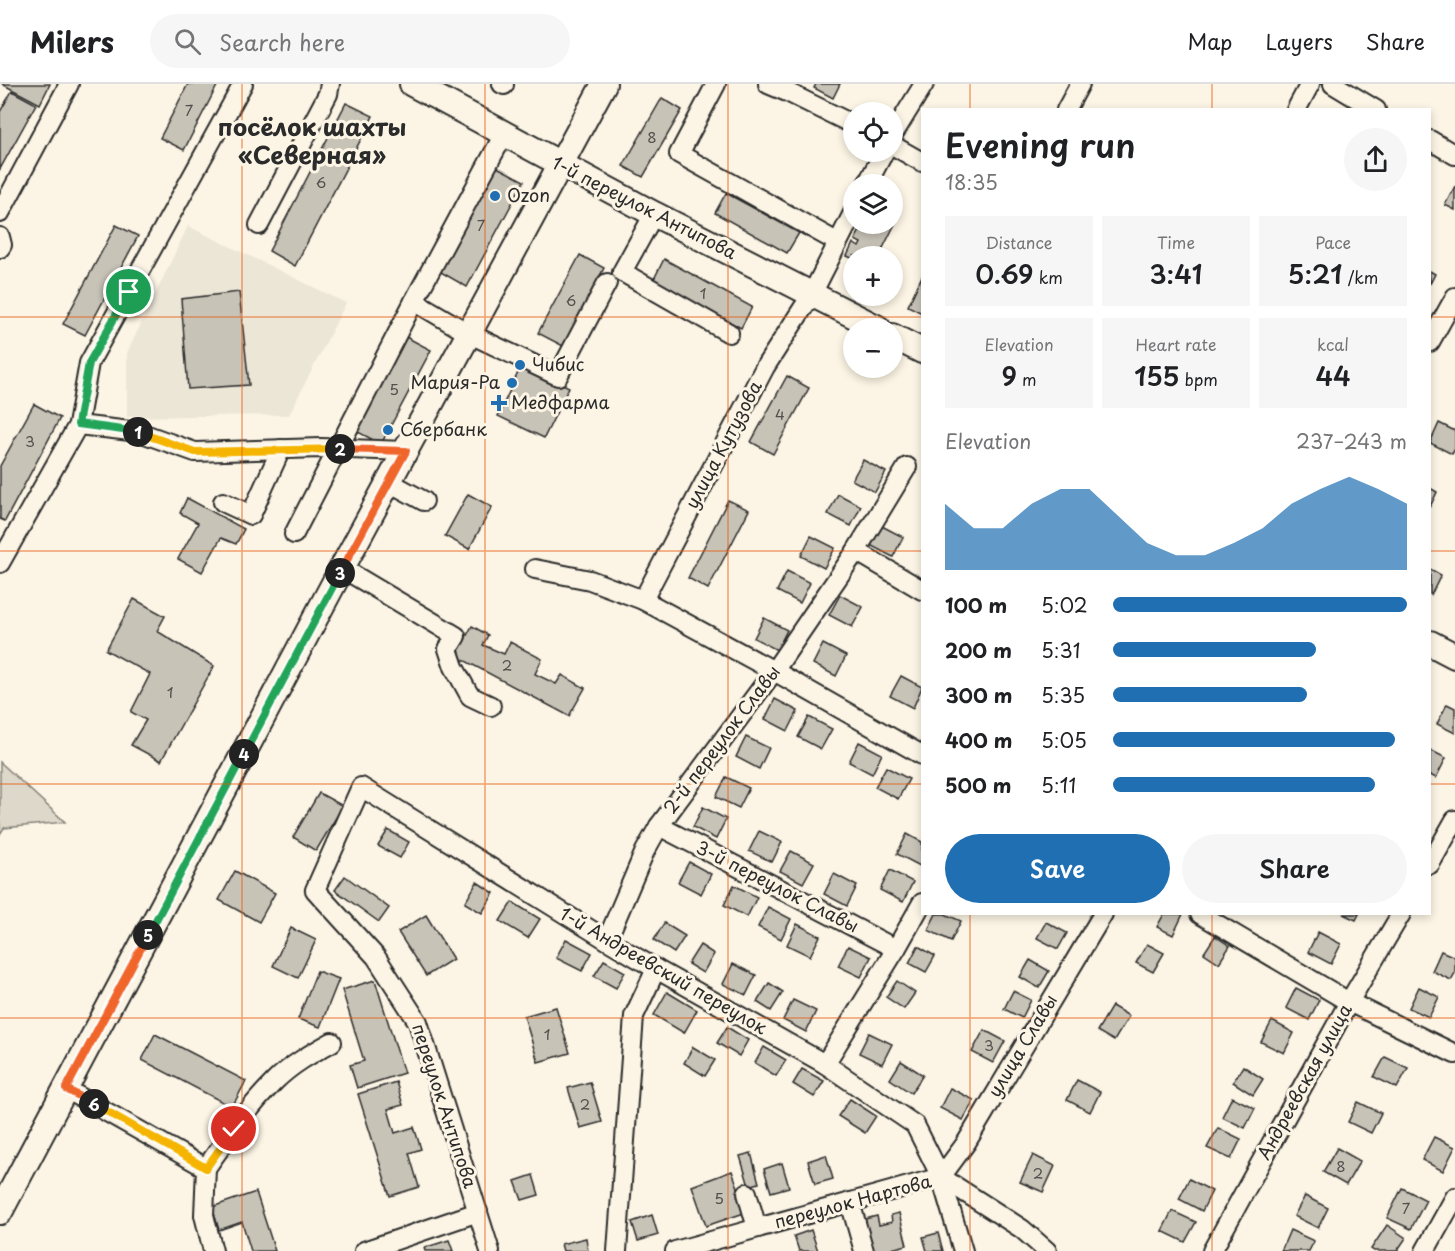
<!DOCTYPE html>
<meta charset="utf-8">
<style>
body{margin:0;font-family:"Playpen Sans",sans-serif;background:#f6f6f6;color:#202124;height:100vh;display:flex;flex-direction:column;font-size:22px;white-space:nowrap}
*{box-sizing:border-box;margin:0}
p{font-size:20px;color:#757577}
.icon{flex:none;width:33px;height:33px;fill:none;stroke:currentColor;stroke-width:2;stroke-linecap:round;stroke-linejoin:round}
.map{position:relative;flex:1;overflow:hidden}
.sheet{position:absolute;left:921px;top:24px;width:510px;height:807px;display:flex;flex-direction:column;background:#fff;border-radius:0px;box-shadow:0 3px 9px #0003}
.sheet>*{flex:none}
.tools{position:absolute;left:843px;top:18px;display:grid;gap:12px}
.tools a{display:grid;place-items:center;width:60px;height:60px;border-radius:50%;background:#fff;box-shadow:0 3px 9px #0003;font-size:30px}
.pin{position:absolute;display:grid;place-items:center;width:51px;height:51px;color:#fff;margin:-26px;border:3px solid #fff;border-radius:50%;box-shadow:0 2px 6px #0007}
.km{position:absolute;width:30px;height:30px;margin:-15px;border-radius:50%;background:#222;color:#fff;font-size:16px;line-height:30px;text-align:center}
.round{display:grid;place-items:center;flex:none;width:63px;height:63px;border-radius:32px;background:#f6f6f6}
.head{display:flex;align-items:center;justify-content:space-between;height:102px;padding:0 24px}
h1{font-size:33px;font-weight:600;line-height:45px}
.stats{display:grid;grid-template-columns:repeat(3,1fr);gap:9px;height:102px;padding:6px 24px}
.stats div{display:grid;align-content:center;border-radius:0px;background:#f6f6f6;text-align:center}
.stats b{font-size:26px;font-weight:600}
.stats small{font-size:16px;font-weight:400}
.stats p{font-size:16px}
.chart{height:168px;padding:12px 24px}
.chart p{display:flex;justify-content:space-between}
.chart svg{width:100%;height:108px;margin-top:6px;fill:#1f6fb2;opacity:.7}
.action{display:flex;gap:12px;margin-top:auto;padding:12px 24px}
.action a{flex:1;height:69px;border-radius:36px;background:#1f6fb2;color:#fff;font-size:24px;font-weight:600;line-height:69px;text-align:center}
.action a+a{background:#f6f6f6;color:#202124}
ul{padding:0 24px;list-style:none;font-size:20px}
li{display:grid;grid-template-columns:96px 72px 1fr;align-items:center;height:45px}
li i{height:15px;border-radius:8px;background:#1f6fb2}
header{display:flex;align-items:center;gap:36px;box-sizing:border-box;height:84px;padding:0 30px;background:#fff;border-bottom:2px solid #e0e0e0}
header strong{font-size:28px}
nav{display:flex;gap:33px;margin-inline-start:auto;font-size:21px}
.search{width:420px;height:54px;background:#f6f6f6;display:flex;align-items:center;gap:15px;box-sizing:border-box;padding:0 21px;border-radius:33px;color:#757577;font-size:22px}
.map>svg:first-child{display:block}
.built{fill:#ece6d7}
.green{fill:#ded8ca;stroke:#84827a;stroke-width:1.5}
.building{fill:#c8c3b7;stroke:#2b2b2b;stroke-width:1.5}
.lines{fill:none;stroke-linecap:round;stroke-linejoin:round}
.minor-casing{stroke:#2b2b2b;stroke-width:22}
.major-casing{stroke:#2b2b2b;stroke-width:28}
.minor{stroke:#fcf5e5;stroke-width:18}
.major{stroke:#fcf5e5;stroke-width:24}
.split-1-casing{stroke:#fff;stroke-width:12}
.split-2-casing{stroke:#fff;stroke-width:12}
.split-3-casing{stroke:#fff;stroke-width:12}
.split-4-casing{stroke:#fff;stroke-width:12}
.split-5-casing{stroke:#fff;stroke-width:12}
.split-6-casing{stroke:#fff;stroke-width:12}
.split-7-casing{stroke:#fff;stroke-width:12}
.split-1{stroke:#22a559;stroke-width:8}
.split-2{stroke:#f5b400;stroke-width:8}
.split-3{stroke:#f0652b;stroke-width:8}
.split-4{stroke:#22a559;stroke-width:8}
.split-5{stroke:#22a559;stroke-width:8}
.split-6{stroke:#f0652b;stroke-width:8}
.split-7{stroke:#f5b400;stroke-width:8}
.grid{fill:none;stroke:#e8590c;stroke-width:1.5;stroke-opacity:0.55}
.poi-dot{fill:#1f6fb2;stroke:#fcf5e5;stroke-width:2}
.labels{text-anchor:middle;stroke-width:6;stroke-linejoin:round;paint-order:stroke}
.number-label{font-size:15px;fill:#52514e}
.poi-label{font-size:18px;fill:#2b2b2b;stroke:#fcf5e5;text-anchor:start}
.street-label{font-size:18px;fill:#2b2b2b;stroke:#fcf5e5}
.district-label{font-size:24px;font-weight:bold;fill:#2b2b2b;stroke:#fcf5e5}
</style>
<header>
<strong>Milers</strong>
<div class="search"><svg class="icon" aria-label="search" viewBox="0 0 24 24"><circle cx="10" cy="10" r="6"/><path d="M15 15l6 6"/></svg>Search here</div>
<nav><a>Map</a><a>Layers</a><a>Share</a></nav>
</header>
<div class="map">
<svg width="1455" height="1167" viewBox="0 0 1455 1167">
<rect width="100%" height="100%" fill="#fcf5e5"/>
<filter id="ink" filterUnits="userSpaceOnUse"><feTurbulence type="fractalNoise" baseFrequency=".0167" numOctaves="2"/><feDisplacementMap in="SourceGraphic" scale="12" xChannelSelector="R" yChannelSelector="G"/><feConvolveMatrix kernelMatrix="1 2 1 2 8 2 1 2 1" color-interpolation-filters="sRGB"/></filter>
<g filter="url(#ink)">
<polygon class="built" points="188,142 346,219 289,331 127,333 127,269"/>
<polygon class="green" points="0,678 65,738 4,744 0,750"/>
<g class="building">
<polygon points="2,0 50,0 40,20"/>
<polygon points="188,0 218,0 184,66 160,54"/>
<polygon points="816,0 840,0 833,14 814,4"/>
<polygon points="12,7 36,20 0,85 0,28"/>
<polygon points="662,14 682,26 643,93 623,82"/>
<polygon points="346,19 373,32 295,182 269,167"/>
<polygon points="495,82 524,97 467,203 439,187"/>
<polygon points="1455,102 1455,126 1445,121"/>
<polygon points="726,109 799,149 787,169 715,129"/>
<polygon points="892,126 900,130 879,172 854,172 854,175 847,172 853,159 859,163 861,159 855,156 863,141 869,143 871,140 892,140"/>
<polygon points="116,141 138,152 85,251 63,240"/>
<polygon points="580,171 604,184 563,262 538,249"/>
<polygon points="664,175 752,223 741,244 653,197"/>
<polygon points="854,176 854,200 844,196"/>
<polygon points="1430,187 1435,190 1430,200"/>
<polygon points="922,192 922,229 908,222"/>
<polygon points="239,208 249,301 188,305 181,215"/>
<polygon points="406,253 431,266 381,360 356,347"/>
<polygon points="522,280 569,303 544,354 498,332"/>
<polygon points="787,292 809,304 773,370 751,358"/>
<polygon points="34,320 60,334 5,437 0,435 0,382"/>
<polygon points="1439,339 1455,347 1455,365 1452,370 1430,359"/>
<polygon points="863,376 886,388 875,408 852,396"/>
<polygon points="1430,404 1437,408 1430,423"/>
<polygon points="468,410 492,423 469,465 445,452"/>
<polygon points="838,410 861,422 851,442 828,430"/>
<polygon points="187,414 244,445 236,460 221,454 202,488 178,475 198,439 180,429"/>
<polygon points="728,416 749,426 708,505 688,494"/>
<polygon points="880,441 903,453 893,473 870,461"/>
<polygon points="811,452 835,464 824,484 801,472"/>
<polygon points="1430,485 1441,491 1431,511 1430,510"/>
<polygon points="787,487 810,499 800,519 777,507"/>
<polygon points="840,511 863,523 852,543 829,531"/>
<polygon points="134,515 165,532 157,547 214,582 161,677 131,661 146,636 131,628 150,590 106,566"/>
<polygon points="764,534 787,546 777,566 754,554"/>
<polygon points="472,542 488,551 483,561 504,570 510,558 542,575 535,590 556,600 562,591 585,604 569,632 456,572"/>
<polygon points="823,560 846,572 836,592 813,580"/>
<polygon points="901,592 922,603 913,624 890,612"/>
<polygon points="775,615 798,627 788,647 765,635"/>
<polygon points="1447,620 1455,624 1455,649 1437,640"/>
<polygon points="809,633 832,645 821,665 798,653"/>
<polygon points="746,653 769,664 759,685 736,673"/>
<polygon points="859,658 882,670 872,690 849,678"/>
<polygon points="1430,666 1446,674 1436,694 1430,691"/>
<polygon points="886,683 909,695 898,715 875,703"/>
<polygon points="726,693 749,704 739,724 716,713"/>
<polygon points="319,709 343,722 316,767 293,753"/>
<polygon points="703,723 726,735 716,755 693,743"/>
<polygon points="388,746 409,758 400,774 378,762"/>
<polygon points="759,747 782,758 772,778 749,767"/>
<polygon points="907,750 922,758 922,778 920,782 897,770"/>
<polygon points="791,767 814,779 803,799 780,787"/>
<polygon points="689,778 711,790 701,810 678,798"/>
<polygon points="890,786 913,798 903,818 880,806"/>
<polygon points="235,787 275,809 259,838 219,816"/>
<polygon points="834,790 857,802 847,822 824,810"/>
<polygon points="345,792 389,824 379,838 335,806"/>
<polygon points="477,798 494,809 482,829 465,819"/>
<polygon points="734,801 757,813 747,833 724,821"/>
<polygon points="512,818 540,835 528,854 500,837"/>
<polygon points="768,823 791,835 781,855 758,843"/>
<polygon points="936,830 945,830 961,837 951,857 928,846"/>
<polygon points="1164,830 1183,830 1173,851 1157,843"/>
<polygon points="1343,830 1359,830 1356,836"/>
<polygon points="426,831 453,875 426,892 398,848"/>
<polygon points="1046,838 1067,849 1058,865 1037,854"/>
<polygon points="664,839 685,852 674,869 654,856"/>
<polygon points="797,840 820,852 810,872 787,861"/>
<polygon points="291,844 316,856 298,894 273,882"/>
<polygon points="1318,848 1341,860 1331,880 1308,868"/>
<polygon points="1215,852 1230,862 1219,879 1204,869"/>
<polygon points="566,855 592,869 582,887 556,874"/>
<polygon points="1147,860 1164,869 1153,888 1136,879"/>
<polygon points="700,861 714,870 703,889 688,880"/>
<polygon points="848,862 871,873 861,893 838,882"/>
<polygon points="918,862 935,872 926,888 909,879"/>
<polygon points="1441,867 1455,873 1455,889 1451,896 1432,887"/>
<polygon points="604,876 625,888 616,904 594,892"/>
<polygon points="1030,876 1049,887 1039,904 1020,893"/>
<polygon points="733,880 756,891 746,911 723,900"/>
<polygon points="317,887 339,895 320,943 298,935"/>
<polygon points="375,896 404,989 357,1004 350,981 364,977 342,906"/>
<polygon points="897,897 915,909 904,925 886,913"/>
<polygon points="769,899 783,908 771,927 757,918"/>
<polygon points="1419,903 1439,913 1429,933 1409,924"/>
<polygon points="1296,904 1319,916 1309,936 1286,924"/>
<polygon points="1013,907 1031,916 1022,934 1004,925"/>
<polygon points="667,908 697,926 684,949 654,931"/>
<polygon points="793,916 816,927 806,948 783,936"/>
<polygon points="1112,922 1129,932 1114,957 1097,947"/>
<polygon points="556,923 570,969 538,978 524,932"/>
<polygon points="1272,937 1294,949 1284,969 1261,958"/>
<polygon points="727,943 748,956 739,972 717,959"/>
<polygon points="984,946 1005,957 993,979 972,968"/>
<polygon points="869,949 892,960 882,980 859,969"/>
<polygon points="155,950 246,997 232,1023 142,976"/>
<polygon points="693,963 715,976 705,992 684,979"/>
<polygon points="764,963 786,976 776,992 755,979"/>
<polygon points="1385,973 1408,984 1397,1004 1374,993"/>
<polygon points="901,977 923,991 911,1009 890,995"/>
<polygon points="1243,982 1263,995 1253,1011 1233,998"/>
<polygon points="802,985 824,997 814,1013 793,1000"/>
<polygon points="1077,996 1100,1008 1090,1028 1067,1016"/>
<polygon points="396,998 403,1021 388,1025 395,1049 414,1043 421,1065 409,1069 419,1103 390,1112 358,1010"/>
<polygon points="590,998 602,1038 580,1044 568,1004"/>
<polygon points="950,1004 974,1016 963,1036 940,1024"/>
<polygon points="1232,1013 1255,1024 1245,1044 1222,1033"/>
<polygon points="850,1015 876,1032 865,1049 838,1032"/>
<polygon points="1358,1018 1381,1029 1371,1049 1348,1038"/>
<polygon points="1218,1044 1241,1055 1231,1075 1207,1064"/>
<polygon points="1434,1053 1455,1063 1443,1087 1422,1076"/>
<polygon points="1337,1064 1360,1077 1346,1101 1323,1088"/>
<polygon points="751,1069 759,1099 749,1102 740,1072"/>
<polygon points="826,1071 833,1095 815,1100 808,1077"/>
<polygon points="1033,1071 1055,1082 1043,1108 1020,1098"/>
<polygon points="782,1079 789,1103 771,1108 764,1085"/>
<polygon points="732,1087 747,1128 706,1142 692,1102"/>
<polygon points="533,1091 539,1111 522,1116 515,1097"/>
<polygon points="1189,1095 1212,1107 1202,1127 1179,1115"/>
<polygon points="1402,1104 1426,1116 1411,1145 1387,1134"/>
<polygon points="256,1108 275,1167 251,1167 242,1138 219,1146 212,1123"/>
<polygon points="1305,1112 1328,1124 1318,1144 1294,1132"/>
<polygon points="1172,1127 1196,1138 1185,1158 1162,1147"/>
<polygon points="899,1129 907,1161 883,1167 874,1167 865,1135 877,1132 879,1141 892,1138 891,1131"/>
<polygon points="652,1131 658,1151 638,1157 632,1138"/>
<polygon points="1387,1141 1406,1154 1397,1167 1374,1167 1371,1165"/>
<polygon points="811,1146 818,1167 799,1167 794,1152"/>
<polygon points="1290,1146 1314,1157 1309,1167 1281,1167"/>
<polygon points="938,1149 943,1167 927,1167 923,1153"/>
<polygon points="586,1154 588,1167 563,1167 561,1160"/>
<polygon points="449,1156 453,1167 425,1167 424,1164"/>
</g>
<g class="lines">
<defs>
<g id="minor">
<polyline points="502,0 504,1"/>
<polyline points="716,0 679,70 837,158"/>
<polyline points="768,0 787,8 854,41"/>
<polyline points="1333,0 1376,26"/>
<polyline points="1066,26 1080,0"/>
<polyline points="1296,26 1310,0"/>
<polyline points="892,52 924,0"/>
<polyline points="1430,56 1455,71"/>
<polyline points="892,61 922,78"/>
<polyline points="867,100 884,68"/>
<polyline points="0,129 69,0"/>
<polyline points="654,130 622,188 729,249"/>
<polyline points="259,141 328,10 330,0"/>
<polyline points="0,153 2,161 0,164"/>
<polyline points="414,217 468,249 558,292 607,199"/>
<polyline points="1430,258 1455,213"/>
<polyline points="78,341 139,348 195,368 321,364 406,367"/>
<polyline points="389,398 424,417"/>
<polyline points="223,418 251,431 281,365"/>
<polyline points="294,450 414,217 504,50"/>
<polyline points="856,467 922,506"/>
<polyline points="0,479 78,341 89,279 243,0"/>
<polyline points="342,484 456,552 448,565 454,583 470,612 491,622"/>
<polyline points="535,485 590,496 643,516 774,587 922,671"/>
<polyline points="643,516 765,283 812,210 854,127"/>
<polyline points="659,742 896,865"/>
<polyline points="1430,780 1455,736"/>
<polyline points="1200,830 1349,918 1455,970"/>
<polyline points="607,856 645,767 659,742 774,587 856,467 907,383"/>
<polyline points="825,980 896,865 922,819"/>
<polyline points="66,1005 206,1084 204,1131 213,1167"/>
<path d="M 206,1084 C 227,1054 249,1023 275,997 C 291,981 312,969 332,958"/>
<polyline points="941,1093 966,1059 1103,830"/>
<polyline points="747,1109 757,1144"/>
<polyline points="850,1118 864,1167"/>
<polyline points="364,1167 478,1128"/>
<polyline points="490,1167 418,938 376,873 315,806 361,703 607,856 656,885 825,980 915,1041 941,1093 963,1167"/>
<polyline points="617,1167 634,932 656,885"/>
<polyline points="675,1167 941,1093 1022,1145 1047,1167"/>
<polyline points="1212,1167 1349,918 1401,830"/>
<polyline points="1425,1167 1455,1113"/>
</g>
<g id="major">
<polyline points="412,0 654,130 878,244"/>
<polyline points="892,252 922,267"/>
<polyline points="1430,559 1455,572"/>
<polyline points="0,1128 342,484 604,0"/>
</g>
</defs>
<use href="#minor" class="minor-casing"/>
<use href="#major" class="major-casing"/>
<use href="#minor" class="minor"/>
<use href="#major" class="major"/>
</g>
</g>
<g class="lines" filter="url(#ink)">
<defs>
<polyline id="split-1" points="129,208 89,279 78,340 138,348"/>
<polyline id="split-2" points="138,348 195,368 340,365"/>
<polyline id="split-3" points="340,365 406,367 340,489"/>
<polyline id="split-4" points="244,670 340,489"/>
<polyline id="split-5" points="148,851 244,670"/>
<polyline id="split-6" points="94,1020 66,1005 148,851"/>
<polyline id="split-7" points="94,1020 206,1084 234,1045"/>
</defs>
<use href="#split-1" class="split-1-casing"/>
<use href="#split-2" class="split-2-casing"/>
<use href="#split-3" class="split-3-casing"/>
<use href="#split-4" class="split-4-casing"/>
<use href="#split-5" class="split-5-casing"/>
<use href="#split-6" class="split-6-casing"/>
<use href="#split-7" class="split-7-casing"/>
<use href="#split-1" class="split-1"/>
<use href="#split-2" class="split-2"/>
<use href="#split-3" class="split-3"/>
<use href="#split-4" class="split-4"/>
<use href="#split-5" class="split-5"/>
<use href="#split-6" class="split-6"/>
<use href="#split-7" class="split-7"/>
</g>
<path class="grid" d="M 242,0 L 242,1167M 485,0 L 485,1167M 728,0 L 728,1167M 970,0 L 970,26M 1212,0 L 1212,26M 0,233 L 922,233M 1430,233 L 1455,233M 0,467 L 922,467M 1430,467 L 1455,467M 0,700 L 922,700M 1430,700 L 1455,700M 970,830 L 970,1167M 1212,830 L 1212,1167M 0,934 L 1455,934"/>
<g class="poi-dot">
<circle cx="495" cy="112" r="6"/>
<circle cx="520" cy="281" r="6"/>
<circle cx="512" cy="299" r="6"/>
<path d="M496 310h6v6h6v6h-6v6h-6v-6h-6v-6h6z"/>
<circle cx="388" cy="346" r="6"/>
</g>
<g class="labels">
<g class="number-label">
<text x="189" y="32">7</text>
<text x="652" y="59">8</text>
<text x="321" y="104">6</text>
<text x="481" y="147">7</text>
<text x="703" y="215">1</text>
<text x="571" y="222">6</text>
<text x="394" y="311">5</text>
<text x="780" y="336">4</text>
<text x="30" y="363">3</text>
<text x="507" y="587">2</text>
<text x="170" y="614">1</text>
<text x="547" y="956">1</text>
<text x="989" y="967">3</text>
<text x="585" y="1026">2</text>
<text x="1341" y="1088">8</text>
<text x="1038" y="1095">2</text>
<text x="719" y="1120">5</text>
<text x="1406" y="1130">7</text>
</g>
<g class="poi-label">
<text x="507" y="118">Ozon</text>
<text x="532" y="287">Чибис</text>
<text x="500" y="305" text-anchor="end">Мария-Ра</text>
<text x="511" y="325">Медфарма</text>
<text x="400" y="352">Сбербанк</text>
</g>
<g class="street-label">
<text transform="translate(644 124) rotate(27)" y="6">1-й переулок Антипова</text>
<text transform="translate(724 361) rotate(-62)" y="6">улица Кутузова</text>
<text transform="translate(722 656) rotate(-53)" y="6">2-й переулок Славы</text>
<text transform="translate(777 803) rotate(27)" y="6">3-й переулок Славы</text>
<text transform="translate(663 887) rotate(30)" y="6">1-й Андреевский переулок</text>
<text transform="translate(1023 962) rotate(-59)" y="6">улица Славы</text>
<text transform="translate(1305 998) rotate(-61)" y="6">Андреевская улица</text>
<text transform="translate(444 1022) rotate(72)" y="6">переулок Антипова</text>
<text transform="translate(853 1118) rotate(-15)" y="6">переулок Нартова</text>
</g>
<g class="district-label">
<text x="312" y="52">посёлок шахты<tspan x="312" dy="28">«Северная»</tspan></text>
</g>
</g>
</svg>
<div class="tools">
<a><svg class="icon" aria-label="locate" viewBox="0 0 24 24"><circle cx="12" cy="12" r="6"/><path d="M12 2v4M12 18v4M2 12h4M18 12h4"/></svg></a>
<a><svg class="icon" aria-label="layers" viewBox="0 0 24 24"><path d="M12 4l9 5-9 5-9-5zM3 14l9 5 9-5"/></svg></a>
<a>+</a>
<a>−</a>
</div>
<div class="pin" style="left:129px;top:208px;background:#1e9e55"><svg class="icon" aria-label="arrive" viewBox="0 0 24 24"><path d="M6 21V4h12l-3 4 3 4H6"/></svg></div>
<div class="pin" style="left:234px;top:1045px;background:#d93025"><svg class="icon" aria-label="check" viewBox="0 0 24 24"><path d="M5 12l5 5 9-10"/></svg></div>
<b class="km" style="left:138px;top:348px">1</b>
<b class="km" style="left:340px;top:365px">2</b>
<b class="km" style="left:340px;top:489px">3</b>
<b class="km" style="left:244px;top:670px">4</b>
<b class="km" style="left:148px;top:851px">5</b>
<b class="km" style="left:94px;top:1020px">6</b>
<section class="sheet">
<div class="head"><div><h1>Evening run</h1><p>18:35</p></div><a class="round"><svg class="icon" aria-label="share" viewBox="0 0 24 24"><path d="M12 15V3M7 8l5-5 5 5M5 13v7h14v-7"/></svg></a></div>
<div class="stats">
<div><p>Distance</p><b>0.69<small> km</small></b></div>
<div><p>Time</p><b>3:41</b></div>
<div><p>Pace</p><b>5:21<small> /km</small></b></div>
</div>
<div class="stats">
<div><p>Elevation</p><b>9<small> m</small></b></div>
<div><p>Heart rate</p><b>155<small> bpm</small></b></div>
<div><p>kcal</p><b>44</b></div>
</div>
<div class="chart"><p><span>Elevation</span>237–243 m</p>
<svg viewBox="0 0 160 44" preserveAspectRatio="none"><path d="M0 44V17L10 27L20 27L30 17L40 11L50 11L60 22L70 33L80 38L90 38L100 33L110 27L120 17L130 11L140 6L150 11L160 17V44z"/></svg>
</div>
<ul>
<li><b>100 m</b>5:02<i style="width:100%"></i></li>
<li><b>200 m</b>5:31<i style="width:69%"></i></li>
<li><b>300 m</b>5:35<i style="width:66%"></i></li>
<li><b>400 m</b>5:05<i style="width:96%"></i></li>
<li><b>500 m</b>5:11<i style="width:89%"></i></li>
</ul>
<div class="action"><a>Save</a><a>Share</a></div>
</section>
</div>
